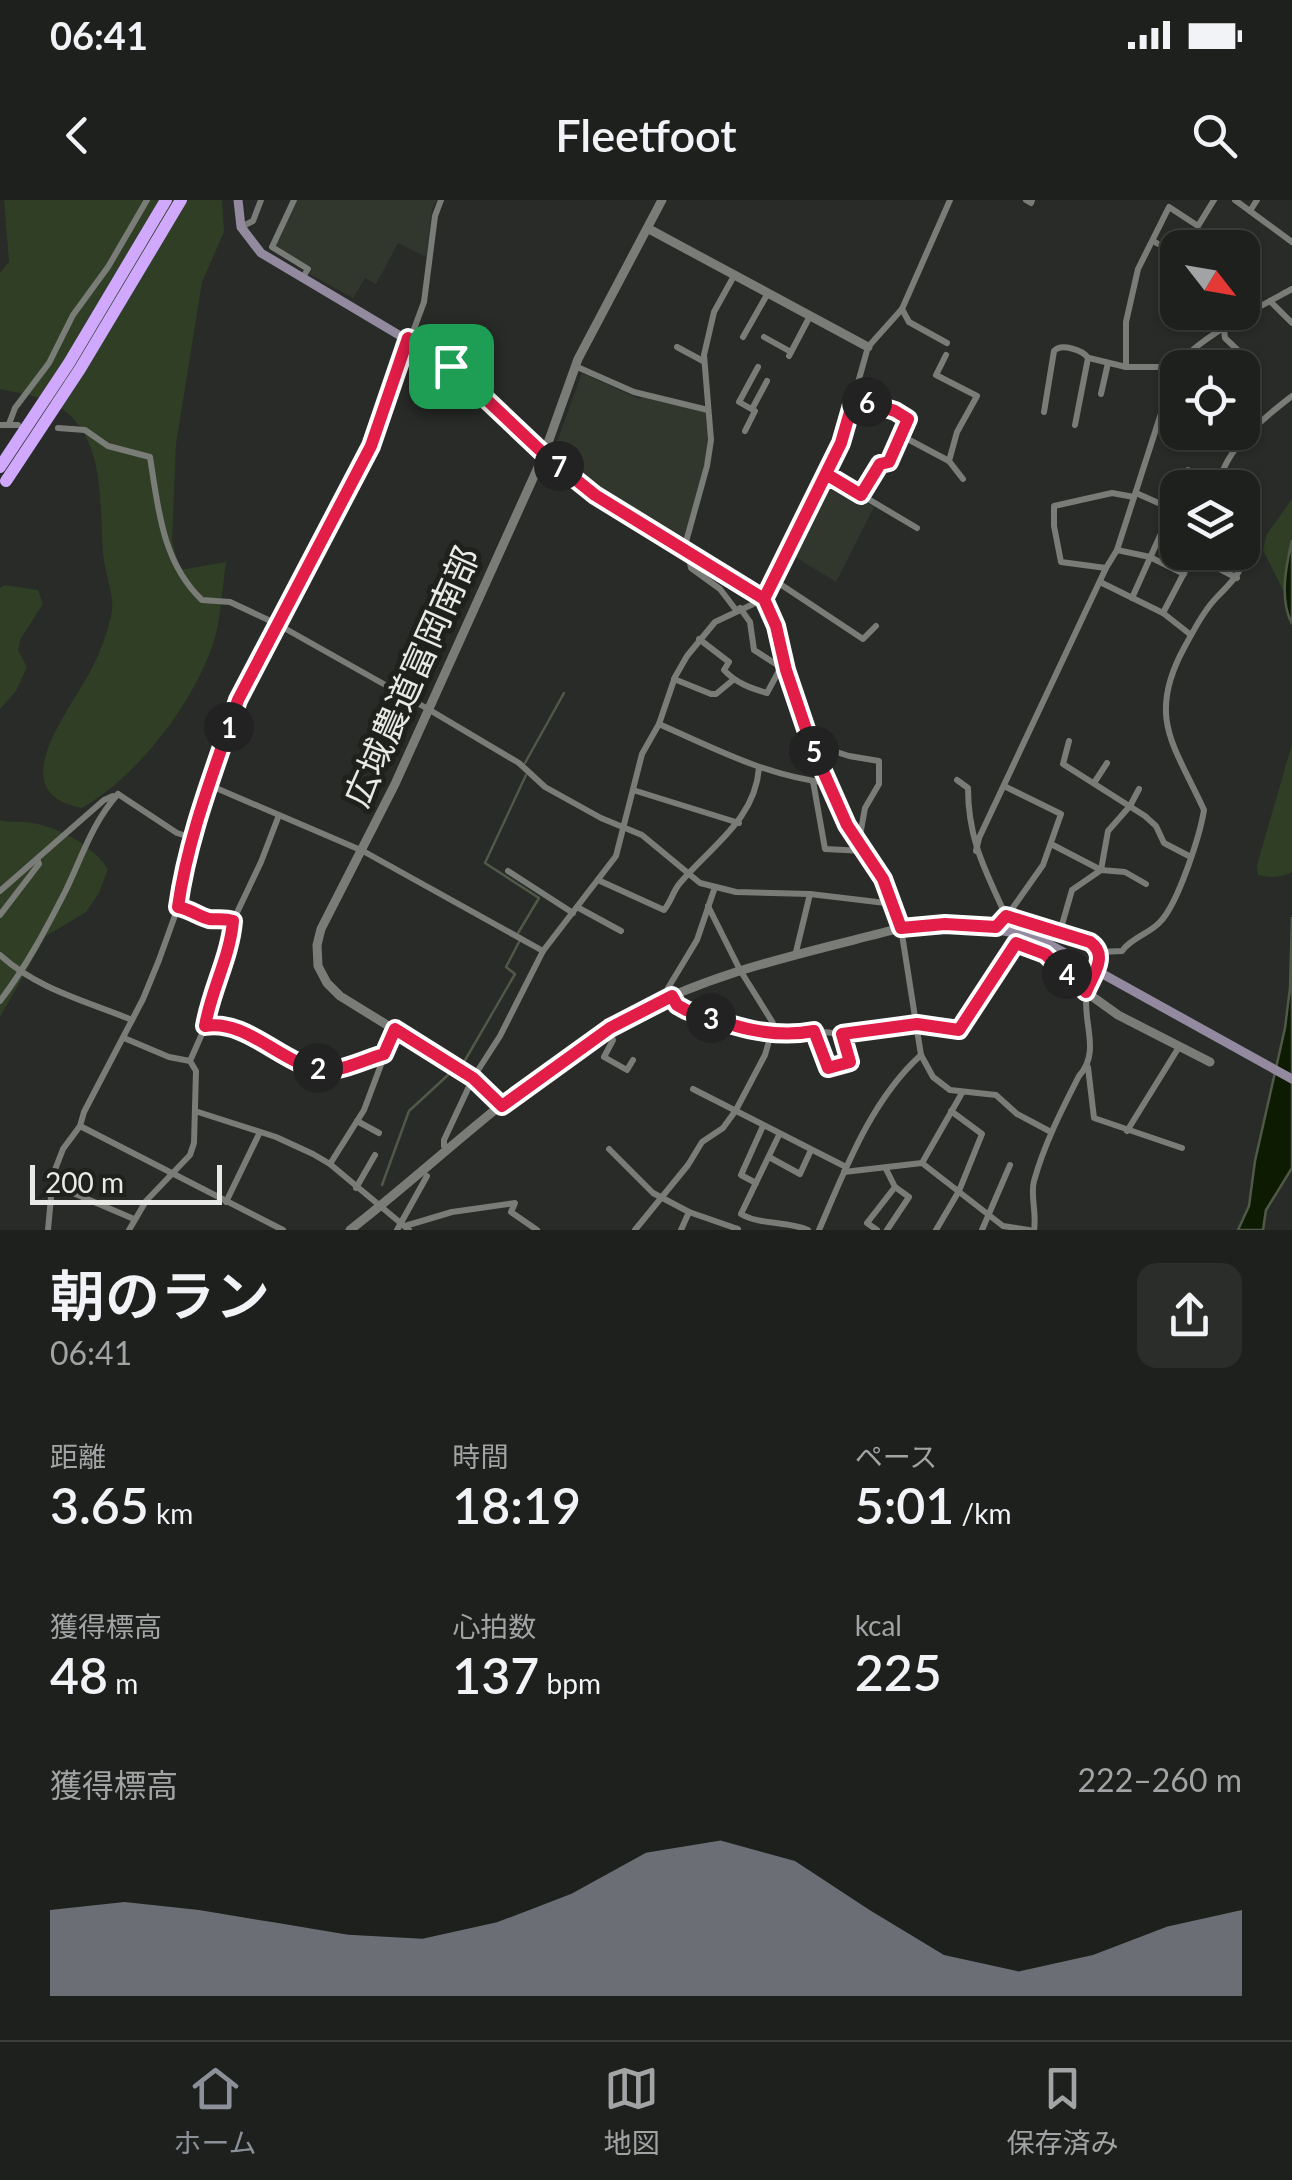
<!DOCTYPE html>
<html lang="ja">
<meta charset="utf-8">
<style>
body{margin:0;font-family:Lato,"Noto Sans JP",sans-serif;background:#2b2d2a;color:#f1f3f6;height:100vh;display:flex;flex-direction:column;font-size:38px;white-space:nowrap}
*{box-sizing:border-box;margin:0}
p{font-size:32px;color:#a1a3a4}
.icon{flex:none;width:55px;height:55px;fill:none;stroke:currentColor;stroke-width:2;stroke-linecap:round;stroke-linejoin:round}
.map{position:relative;height:1030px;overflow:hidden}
.sheet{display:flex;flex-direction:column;background:#1e201d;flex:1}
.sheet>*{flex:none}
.needle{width:65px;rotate:121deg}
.tools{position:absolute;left:1160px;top:30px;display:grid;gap:20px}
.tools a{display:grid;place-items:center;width:100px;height:100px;border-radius:20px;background:#1e201d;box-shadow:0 2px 8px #0004,0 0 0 2px #3c3e3b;font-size:50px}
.scale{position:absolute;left:30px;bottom:25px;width:192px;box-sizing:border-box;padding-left:10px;border:5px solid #e9eae7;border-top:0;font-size:28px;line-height:35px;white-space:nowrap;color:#e9eae7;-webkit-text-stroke:8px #1f211d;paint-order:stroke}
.pin{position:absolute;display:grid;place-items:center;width:85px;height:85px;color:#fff;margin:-42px;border-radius:20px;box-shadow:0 5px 15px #0006}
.km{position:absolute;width:50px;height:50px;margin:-25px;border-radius:50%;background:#222;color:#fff;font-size:28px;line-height:50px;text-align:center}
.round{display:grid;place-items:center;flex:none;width:105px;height:105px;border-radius:20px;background:#2b2d2a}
.overview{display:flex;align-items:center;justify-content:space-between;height:170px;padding:0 50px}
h1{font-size:55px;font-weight:600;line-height:75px}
.stats{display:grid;grid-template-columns:repeat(3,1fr);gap:15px;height:170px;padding:10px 50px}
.stats div{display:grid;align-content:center}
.stats b{font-size:50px;font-weight:600}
.stats small{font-size:28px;font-weight:400}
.stats p{font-size:28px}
.chart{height:280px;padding:20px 50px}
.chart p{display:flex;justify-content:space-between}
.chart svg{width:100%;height:180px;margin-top:10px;fill:#8c9099;opacity:.7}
.status{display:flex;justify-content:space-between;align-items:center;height:70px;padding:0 50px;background:#1e201d;direction:ltr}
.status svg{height:28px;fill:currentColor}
header{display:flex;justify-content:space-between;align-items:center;height:130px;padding:0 50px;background:#1e201d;font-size:45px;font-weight:600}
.dock{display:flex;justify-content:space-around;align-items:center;height:140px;border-top:2px solid #3c3e3b;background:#1e201d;font-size:28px;color:#a1a3a4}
.dock a{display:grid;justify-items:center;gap:5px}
.dock .selected{color:#8c9099}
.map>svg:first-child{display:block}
.built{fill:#32372e}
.green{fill:#2f3e24}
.water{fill:#0e1b03;stroke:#505947;stroke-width:2.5}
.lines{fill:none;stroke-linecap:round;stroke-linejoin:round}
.stream{stroke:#505947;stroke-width:2.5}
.minor{stroke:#797c77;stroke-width:6}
.tertiary{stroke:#797c77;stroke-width:9}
.secondary{stroke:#938aa0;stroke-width:9}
.motorway{stroke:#d0a9fe;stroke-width:12}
.route-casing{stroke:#fff;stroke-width:20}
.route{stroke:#e11d48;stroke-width:12}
.labels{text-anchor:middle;stroke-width:10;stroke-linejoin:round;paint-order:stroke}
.street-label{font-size:35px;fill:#e9eae7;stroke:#1f211d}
</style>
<div class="status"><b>06:41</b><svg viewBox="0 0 49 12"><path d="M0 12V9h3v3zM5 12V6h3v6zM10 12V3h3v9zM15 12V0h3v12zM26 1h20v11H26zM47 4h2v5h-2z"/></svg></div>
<header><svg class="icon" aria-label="back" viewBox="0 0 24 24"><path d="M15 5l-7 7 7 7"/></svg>Fleetfoot<svg class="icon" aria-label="search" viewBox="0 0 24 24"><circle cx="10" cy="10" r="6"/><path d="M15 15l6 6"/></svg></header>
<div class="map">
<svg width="1292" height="1030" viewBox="0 0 1292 1030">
<rect width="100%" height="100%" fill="#282b27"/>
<g class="built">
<polygon points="297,0 437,0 432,9 426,57 398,43 376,84 365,78 353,98 310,74 312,68 275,46"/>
<polygon points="582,173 639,199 642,197 705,212 708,243 705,263 684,340 644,322 644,318 616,301 561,255 557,242"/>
<polygon points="826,279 874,307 836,382 792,355"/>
</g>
<g class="green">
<path d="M 4,0 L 222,0 L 224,32 L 202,82 L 176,244 L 172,341 L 180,370 L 226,362 C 222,389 221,422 212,447 C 190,508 137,576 82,608 C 0,593 70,511 91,470 C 99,455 106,437 110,420 C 117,397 105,377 103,353 C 99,302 107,230 52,203 C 36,195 17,193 0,189 L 0,73 L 9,62 Z"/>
<polygon points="1292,299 1292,408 1263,350 1267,334"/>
<polygon points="5,385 38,390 43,404 21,438 18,450 27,467 16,491 0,509 0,388"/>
<path d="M 1292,544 L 1292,672 C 1281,678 1271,678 1258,675 L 1257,665 Z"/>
<path d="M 0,620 C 9,623 15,621 24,622 C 54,624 92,644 108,669 L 99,693 L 86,712 L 46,736 L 0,817 Z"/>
</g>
<g class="water">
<path d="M 1292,340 L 1292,424 C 1279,399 1286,366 1292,340 Z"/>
<polygon points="1292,717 1292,968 1266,1010 1263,1030 1238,1030 1249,1006 1255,961 1285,828 1290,788"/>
</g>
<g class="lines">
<g class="stream">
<polyline points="525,563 564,493"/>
<polyline points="518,733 539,698 485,663 526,575"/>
<polyline points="464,862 515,774 506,767 519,742"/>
<polyline points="382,985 409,911 448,875"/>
</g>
<g class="minor">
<polyline points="294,0 272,47 308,69 303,77"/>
<polyline points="1026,0 1031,3 1032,0"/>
<polyline points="1235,0 1292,42"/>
<polyline points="1250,11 1257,0"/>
<polyline points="241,27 253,21 261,0"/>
<polyline points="1153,41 1178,55"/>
<polyline points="1171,82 1178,66"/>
<polyline points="1270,101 1292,123"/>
<polyline points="902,109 909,122 947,143"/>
<polyline points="1224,130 1225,138 1244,156"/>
<polyline points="743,137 768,93"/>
<polyline points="764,137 791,152"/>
<polyline points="677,147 703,161"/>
<polyline points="946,155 936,175 977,196 957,232 949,261"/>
<polyline points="789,156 810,116"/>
<polyline points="1089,158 1126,167 1175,167"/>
<polyline points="575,166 634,192 708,210"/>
<polyline points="1126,167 1126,122 1138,69 1169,7 1198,26 1214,0"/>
<polyline points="1101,194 1108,163"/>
<polyline points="854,198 895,211 908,219 889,262 880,264 861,295"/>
<polyline points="752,209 767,181"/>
<path d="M 1044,212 L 1054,151 C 1061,143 1083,150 1088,158 L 1075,225"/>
<polyline points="9,224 15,208 49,163 73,115 108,67 147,0"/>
<polyline points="0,225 18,225"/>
<path d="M 58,228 L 85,230 L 108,246 L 150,257 C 158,307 162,362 202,400 L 230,402 L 277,424 L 428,509 L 519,563 L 545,587 L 601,618 L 642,635 L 700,683 L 736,692 L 810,694 L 894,704"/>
<polyline points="745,231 755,211 739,202 758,167"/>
<polyline points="902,236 949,261 963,279"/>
<polyline points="1195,242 1198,232"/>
<polyline points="1188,270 1218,283"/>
<polyline points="1222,271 1256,287"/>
<polyline points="826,274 917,328"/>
<path d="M 1217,288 C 1227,246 1260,221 1292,196"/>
<polyline points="684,349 707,266 711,240 704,155 714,112 735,74"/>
<polyline points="1117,350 1150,357 1184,374"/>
<polyline points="688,353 691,368 720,389 736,410"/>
<polyline points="1194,356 1237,378"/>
<polyline points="1106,368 1061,362 1054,326 1054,306 1112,293 1134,297"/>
<polyline points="774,380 863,439 876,426"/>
<polyline points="1100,382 1163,413 1191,435"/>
<polyline points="1132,398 1172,309 1136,293"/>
<polyline points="740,408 750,422 754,450 782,468"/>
<polyline points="1163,413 1195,352"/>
<path d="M 699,439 L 729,462 L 724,470 C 736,483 750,488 767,493 L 781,467"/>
<polyline points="674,479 711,494 716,494 733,480"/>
<path d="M 659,524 C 715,549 767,576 828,583"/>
<polyline points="1069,541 1063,564 1145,616 1156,626 1164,643 1189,656"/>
<polyline points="812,544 849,556 879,561 879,584 865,608 859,641"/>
<path d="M 957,580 L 968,588 C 968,639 985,670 1006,716 L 996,727"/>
<polyline points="813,581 825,649 864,651"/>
<polyline points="1094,583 1107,563"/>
<polyline points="209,585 363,651 543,751"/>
<polyline points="1004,586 1061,614 1043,665 1007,716"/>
<polyline points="633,590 739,623"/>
<polyline points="118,594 177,633 190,637"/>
<polyline points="1051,644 1101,670 1125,672 1146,684"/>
<path d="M 976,651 L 979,638 L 1106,368 L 1117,350 L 1176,167 C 1196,139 1261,106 1292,89"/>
<polyline points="508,671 573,713"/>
<path d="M 598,680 L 664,710 C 671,702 673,691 680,683 C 711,646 755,620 759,568"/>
<polyline points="715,687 697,740 668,788 677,805 686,809 750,831 788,835 815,831 842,834 917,825 959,829 1017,743 1045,753 1086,792"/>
<polyline points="0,691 104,600 113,596"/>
<polyline points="708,706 740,770 773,823"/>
<path d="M 178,707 C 190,709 200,717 209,719 C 217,720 224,718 233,721"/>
<polyline points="577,707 621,731"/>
<polyline points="0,715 39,664 38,661"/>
<path d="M 1009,717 L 1090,742 L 1100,752 L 1122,751 C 1132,737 1149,734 1160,722 C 1178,704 1200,635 1204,610 C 1175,546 1146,518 1184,448 C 1194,430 1204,410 1218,396 C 1232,381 1245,372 1242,350"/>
<polyline points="901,728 921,855 933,877 950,890 996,895 1017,914 1051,932"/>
<polyline points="1059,735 1072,690 1101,670 1108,631 1130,606 1139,589"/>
<path d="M 0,755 C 37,789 86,801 132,820"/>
<polyline points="795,756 810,694"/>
<path d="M 0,801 C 26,767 46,729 65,692 C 82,657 92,623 118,594"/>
<path d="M 205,827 C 248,819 282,865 323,870 C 341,872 366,859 384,854"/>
<polyline points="609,829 613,840 604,857 627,870 633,860"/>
<polyline points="815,831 828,868 850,862 842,834"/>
<polyline points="124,838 169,857 190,861"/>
<polyline points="1088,867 1094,918 1182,948"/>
<polyline points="693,889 846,967"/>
<polyline points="195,911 276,937 313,954 330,964 409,1030"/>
<polyline points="357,921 379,933"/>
<polyline points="80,926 283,1030"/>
<polyline points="1127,931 1179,847"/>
<path d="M 779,935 L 741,1014 C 759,1025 787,1021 808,1030"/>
<polyline points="444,946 444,940 473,878 500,836 543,751 616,656 642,554 659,524 675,477 687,456 715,422 764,399 768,393 841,243 868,147 902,109 950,0"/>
<polyline points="609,949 653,993 689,1012"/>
<polyline points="769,957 800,974 811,950"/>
<polyline points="922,963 1003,1026 1029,1030"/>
<polyline points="330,964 364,910 394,830"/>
<polyline points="844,972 922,963 962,893"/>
<polyline points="756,983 741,975 763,926"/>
<polyline points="52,984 134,1019"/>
<polyline points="356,988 375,955"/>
<polyline points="226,1002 259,934"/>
<polyline points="405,1026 452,1012 515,1003 511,1012 537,1030"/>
<polyline points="48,1030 53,975 63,949 80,926 84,912 143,799 159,760 178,707 190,637 239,500 371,245 424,102 435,16 441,0"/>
<polyline points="129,1030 146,1001 190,955 194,943 196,871 190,861 205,827 208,804 232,740 233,721 261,662 279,615"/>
<polyline points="397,1030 427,976"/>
<polyline points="635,1030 688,965 702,942 723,928 736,910 765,855 771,834"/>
<polyline points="681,1030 689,1012 738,1029"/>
<path d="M 819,1030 C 845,970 871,900 921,855"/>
<polyline points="877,1030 867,1023 895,987 886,969"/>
<polyline points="887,1030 909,997 895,987"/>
<polyline points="936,1030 959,991 982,934 951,911"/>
<polyline points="982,1030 1010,965"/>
<path d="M 1034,1030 C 1037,1013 1030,995 1034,981 C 1044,945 1061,911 1079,876 C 1102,851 1081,820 1087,791 C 1089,777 1098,766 1100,752"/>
</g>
<g class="tertiary">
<polyline points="649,29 868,147"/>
<polyline points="1086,792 1118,815 1210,862"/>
<polyline points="502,906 473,878 340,796 327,783 318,766 317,745 321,729 395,584 544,254 578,159 662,0"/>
<path d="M 350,1030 C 439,961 522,877 621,821 C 707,772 805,753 901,728"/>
</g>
<polyline class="secondary" points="238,0 241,27 261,53 451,166 544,254 595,295 764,399 776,425 787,474 811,543 847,625 883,679 901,728 970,725 1036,737 1292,879"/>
<g class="motorway">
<polyline points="0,267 69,163 166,0"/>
<polyline points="6,281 80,169 181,0"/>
</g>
</g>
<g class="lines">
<defs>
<path id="route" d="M 451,166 L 408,138 L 371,246 L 238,500 C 215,569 188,635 178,707 C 190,709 200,717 209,719 C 217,720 224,718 233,721 C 230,757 211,790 205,826 C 248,819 282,865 323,870 C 341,872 366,859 384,854 L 395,829 L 473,878 L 502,906 L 610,828 L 672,796 L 677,805 L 686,810 C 728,824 769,840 814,831 L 828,868 L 850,862 L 842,834 L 917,824 L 959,830 L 1016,743 L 1045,754 L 1086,792 C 1093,775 1109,755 1090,742 L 1006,716 L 996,727 L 945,724 L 901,728 L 883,679 L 847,625 L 811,544 L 786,470 L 776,426 L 764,399 L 826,274 L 861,295 L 880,264 L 889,262 L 908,219 L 895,211 L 854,198 L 841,243 L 764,399 L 595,295 L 544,254 L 451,166"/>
</defs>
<use href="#route" class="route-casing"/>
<use href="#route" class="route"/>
</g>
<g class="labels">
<g class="street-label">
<text transform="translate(412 477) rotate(-66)" y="12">広域農道富岡南部</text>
</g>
</g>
</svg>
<div class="tools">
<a><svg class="needle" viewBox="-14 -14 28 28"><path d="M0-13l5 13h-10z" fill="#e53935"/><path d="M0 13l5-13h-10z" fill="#a1a3a4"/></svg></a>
<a><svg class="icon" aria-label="locate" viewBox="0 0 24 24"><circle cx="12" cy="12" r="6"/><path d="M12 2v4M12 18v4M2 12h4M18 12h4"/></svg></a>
<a><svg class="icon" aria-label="layers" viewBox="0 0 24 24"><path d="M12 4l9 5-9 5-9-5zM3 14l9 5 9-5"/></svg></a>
</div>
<div class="scale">200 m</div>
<div class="pin" style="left:451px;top:166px;background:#1e9e55"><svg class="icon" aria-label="arrive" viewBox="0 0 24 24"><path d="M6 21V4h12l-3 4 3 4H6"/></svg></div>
<b class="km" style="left:229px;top:527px">1</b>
<b class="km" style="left:318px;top:868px">2</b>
<b class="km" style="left:711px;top:818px">3</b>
<b class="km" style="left:1067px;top:774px">4</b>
<b class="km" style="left:814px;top:551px">5</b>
<b class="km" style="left:867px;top:202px">6</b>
<b class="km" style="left:559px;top:266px">7</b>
</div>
<section class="sheet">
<div class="overview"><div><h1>朝のラン</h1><p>06:41</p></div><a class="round"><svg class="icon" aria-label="share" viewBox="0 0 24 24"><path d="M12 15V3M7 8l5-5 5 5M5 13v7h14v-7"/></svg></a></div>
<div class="stats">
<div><p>距離</p><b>3.65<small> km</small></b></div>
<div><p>時間</p><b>18:19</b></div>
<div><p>ペース</p><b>5:01<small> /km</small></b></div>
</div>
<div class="stats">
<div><p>獲得標高</p><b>48<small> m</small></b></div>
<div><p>心拍数</p><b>137<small> bpm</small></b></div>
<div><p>kcal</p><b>225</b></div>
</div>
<div class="chart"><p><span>獲得標高</span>222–260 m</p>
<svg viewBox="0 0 160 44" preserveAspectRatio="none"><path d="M0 44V23L10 21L20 23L30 26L40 29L50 30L60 26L70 19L80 9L90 6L100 11L110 23L120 34L130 38L140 34L150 27L160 23V44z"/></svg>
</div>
</section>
<nav class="dock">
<a class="selected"><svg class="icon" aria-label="home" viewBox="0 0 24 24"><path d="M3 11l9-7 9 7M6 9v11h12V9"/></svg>ホーム</a>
<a><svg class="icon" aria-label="map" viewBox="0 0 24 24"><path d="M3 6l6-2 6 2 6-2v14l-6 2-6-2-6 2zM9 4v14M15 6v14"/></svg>地図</a>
<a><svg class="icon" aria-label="saved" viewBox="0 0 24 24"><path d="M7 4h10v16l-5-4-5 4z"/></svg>保存済み</a>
</nav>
